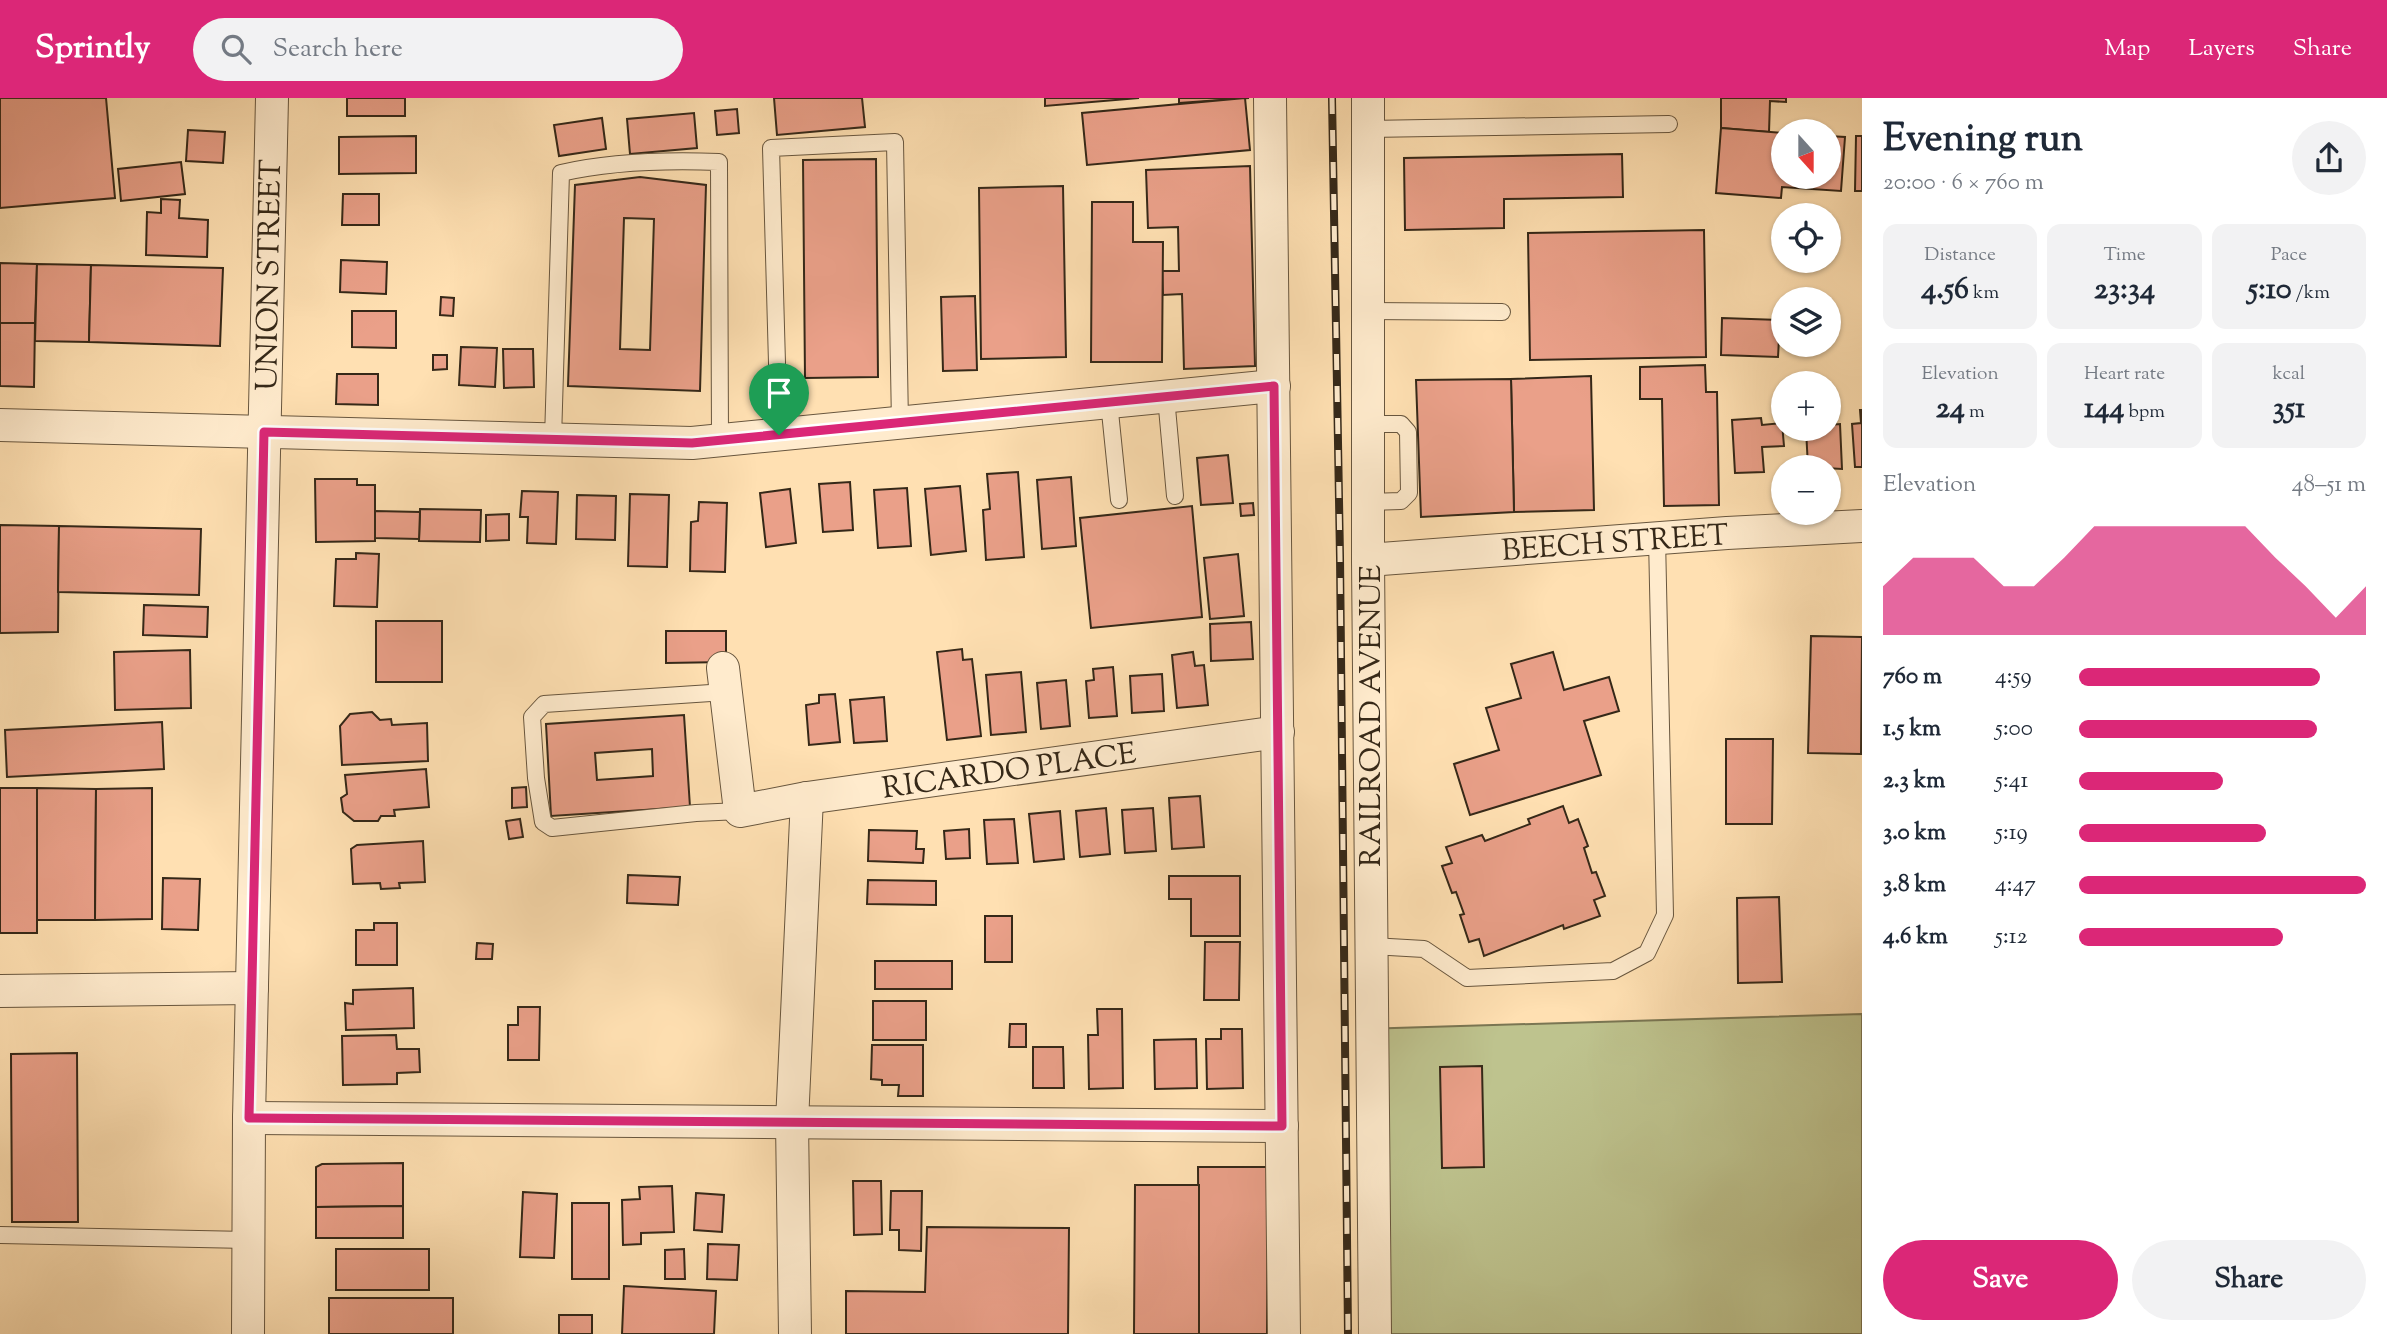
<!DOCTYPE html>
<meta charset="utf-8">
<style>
body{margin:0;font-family:"Sorts Mill Goudy",serif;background:#f2f2f3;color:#1f2937;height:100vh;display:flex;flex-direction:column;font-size:26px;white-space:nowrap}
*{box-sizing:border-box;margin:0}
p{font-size:23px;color:#747a83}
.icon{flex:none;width:38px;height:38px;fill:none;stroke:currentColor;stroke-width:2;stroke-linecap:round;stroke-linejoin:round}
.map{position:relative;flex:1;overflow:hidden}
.sheet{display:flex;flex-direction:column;background:#fff;width:525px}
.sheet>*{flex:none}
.needle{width:46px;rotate:159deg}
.tools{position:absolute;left:1771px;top:21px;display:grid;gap:14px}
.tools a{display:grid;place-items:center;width:70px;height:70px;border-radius:50%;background:#fff;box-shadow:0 2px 5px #0004;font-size:35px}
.pin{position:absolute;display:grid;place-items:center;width:60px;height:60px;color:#fff;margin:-72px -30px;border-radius:50% 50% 50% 0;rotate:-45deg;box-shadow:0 0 7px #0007}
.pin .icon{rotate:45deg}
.round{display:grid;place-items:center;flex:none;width:74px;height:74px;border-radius:37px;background:#f2f2f3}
.summary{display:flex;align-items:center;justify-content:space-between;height:119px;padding:0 21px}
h1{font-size:38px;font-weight:700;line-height:52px}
.stats{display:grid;grid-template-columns:repeat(3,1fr);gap:10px;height:119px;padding:7px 21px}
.stats div{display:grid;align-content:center;border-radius:14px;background:#f2f2f3;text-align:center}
.stats b{font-size:30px;font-weight:700}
.stats small{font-size:19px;font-weight:400}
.stats p{font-size:19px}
.chart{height:196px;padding:14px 21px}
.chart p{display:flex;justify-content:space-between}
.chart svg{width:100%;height:126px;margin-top:7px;fill:#db2777;opacity:.7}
.button{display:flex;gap:14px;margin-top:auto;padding:14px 21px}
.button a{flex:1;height:80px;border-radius:42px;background:#db2777;color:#fff;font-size:28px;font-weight:700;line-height:80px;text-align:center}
.button a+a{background:#f2f2f3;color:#1f2937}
ul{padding:0 21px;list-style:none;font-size:23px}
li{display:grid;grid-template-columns:112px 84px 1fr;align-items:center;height:52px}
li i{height:18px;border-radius:9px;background:#db2777}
header{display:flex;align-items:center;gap:42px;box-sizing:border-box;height:98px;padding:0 35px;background:#db2777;color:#fff}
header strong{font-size:33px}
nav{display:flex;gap:38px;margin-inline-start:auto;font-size:24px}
.search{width:490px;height:63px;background:#f2f2f3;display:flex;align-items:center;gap:18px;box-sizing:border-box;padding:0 24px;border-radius:38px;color:#747a83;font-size:26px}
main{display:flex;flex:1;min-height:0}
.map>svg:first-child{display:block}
.green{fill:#bec38e;stroke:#7a7653;stroke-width:2}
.building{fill:#eaa089;stroke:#352818;stroke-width:2;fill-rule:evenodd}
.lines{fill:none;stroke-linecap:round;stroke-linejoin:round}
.service-casing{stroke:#68563e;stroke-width:18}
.minor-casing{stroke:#68563e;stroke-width:34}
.service{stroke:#ffebcd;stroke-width:16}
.minor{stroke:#ffebcd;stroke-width:32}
.rail-casing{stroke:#352818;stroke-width:8}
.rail{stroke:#ffebcd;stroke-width:5;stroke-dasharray:16;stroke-linecap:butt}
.route-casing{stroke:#fff;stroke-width:14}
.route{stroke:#db2777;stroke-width:9}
.labels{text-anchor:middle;stroke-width:5;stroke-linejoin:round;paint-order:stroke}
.street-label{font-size:30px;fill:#352818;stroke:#ffebcd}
</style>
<header>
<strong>Sprintly</strong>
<div class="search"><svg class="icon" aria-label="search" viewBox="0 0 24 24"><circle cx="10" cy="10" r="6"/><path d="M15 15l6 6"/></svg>Search here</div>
<nav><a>Map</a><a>Layers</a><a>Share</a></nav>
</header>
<main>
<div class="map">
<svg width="1862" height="1236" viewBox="0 0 1862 1236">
<rect width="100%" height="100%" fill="#ffe0b2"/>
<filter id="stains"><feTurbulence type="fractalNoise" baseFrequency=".00286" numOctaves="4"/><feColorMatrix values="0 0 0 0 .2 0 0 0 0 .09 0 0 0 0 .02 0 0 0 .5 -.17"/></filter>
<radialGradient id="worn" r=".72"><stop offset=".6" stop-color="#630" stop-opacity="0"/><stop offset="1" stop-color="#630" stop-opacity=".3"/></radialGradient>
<polygon class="green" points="1862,916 1862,1236 1359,1236 1362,931"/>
<g class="building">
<polygon points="0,0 106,0 115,100 0,110"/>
<rect x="347" y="0" width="58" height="18"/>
<polygon points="774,0 862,0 865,29 777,37"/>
<polygon points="1045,0 1139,0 1045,8"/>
<polygon points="1179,0 1249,0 1179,5"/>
<polygon points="1245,0 1250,52 1087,67 1082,15"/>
<polygon points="1721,0 1786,0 1786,4 1770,3 1769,34 1721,30"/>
<polygon points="737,11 739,35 717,37 715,13"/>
<polygon points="694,15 697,50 630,56 627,21"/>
<polygon points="602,20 606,51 559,58 554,27"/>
<polygon points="1721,30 1783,35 1783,79 1829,79 1829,38 1845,39 1841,93 1782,89 1781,100 1716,95"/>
<polygon points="188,32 225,34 223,65 186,63"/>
<polygon points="416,38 416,75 339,76 339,39"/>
<polygon points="1856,38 1862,38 1862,93 1855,93"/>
<polygon points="1622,56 1623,99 1504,101 1504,130 1405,132 1404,60"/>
<polygon points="876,61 878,279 805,280 803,62"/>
<polygon points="181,64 185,96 121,103 118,71"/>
<polygon points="1250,68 1255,268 1184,271 1182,196 1163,197 1162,173 1179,173 1178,129 1148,130 1146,72"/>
<path d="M 640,79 L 706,87 L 700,293 L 568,288 L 575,87 ZM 624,120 L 654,121 L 650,252 L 620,251 Z"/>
<polygon points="1063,88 1066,259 981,261 979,90"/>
<polygon points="343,96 379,96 379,127 342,127"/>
<polygon points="161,101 180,102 179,120 208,122 207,159 146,157 147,114 161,115"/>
<polygon points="1092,104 1133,104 1133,144 1163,144 1162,264 1091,264"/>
<polygon points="1704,132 1706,259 1530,262 1528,135"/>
<polygon points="341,162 387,164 386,196 340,194"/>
<polygon points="0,165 37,166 35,225 0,225"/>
<polygon points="37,166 91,167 89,244 35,243"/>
<polygon points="91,167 223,170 220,248 89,244"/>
<polygon points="975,198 977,272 943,273 941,199"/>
<polygon points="441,199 454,200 453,218 440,217"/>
<polygon points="352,213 396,213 396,250 352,249"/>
<polygon points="1722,220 1780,222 1778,259 1721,257"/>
<polygon points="0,225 35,225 34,289 0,288"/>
<polygon points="461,249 497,250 495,289 459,287"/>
<polygon points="503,251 533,251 534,289 504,290"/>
<polygon points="433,257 447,257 447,271 433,272"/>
<polygon points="1705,267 1706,294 1717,294 1719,407 1664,408 1662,301 1640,301 1640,269"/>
<polygon points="337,276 378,276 378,307 336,306"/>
<polygon points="1591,278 1594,412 1514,414 1511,281"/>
<polygon points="1511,281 1514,414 1421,419 1416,282"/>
<polygon points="1860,312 1862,312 1862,369 1855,369 1852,326 1861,325"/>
<polygon points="1761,320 1762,327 1782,325 1784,348 1762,349 1764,374 1735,375 1732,322"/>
<polygon points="1840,326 1842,371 1808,369 1806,331 1829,331 1829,327"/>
<polygon points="1228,357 1233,405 1201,407 1197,360"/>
<polygon points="1018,374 1024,459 986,462 983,412 990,411 987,376"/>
<polygon points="1071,379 1076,448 1042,451 1037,382"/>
<polygon points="315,381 357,381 357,387 375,387 375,443 316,444"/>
<polygon points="850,384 853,432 823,434 819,386"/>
<polygon points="960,388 966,453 931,457 925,391"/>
<polygon points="907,390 911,448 878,450 874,392"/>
<polygon points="790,391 796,445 766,449 760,395"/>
<polygon points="522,393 558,394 556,446 527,445 528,419 520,419"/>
<polygon points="630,396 669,397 667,469 628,468"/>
<polygon points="577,397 616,398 615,442 576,441"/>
<polygon points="699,404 727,405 725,474 690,473 691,424 698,423"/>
<polygon points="1253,405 1254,417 1241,418 1240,406"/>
<polygon points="1192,408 1202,519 1091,530 1080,420"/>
<polygon points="420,411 481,412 480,444 419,443"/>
<polygon points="375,413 420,414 419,441 375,440"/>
<polygon points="509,416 509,442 486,443 486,417"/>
<polygon points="0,427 59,428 58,534 0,535"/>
<polygon points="59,428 201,431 199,497 58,494"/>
<polygon points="356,455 379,456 377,509 334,508 336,461 356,461"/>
<polygon points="1238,456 1244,518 1210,521 1204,460"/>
<polygon points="144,507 208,509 207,539 143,537"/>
<rect x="376" y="523" width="66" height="61"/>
<polygon points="1251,524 1253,561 1211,563 1210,526"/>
<polygon points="666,533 726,533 726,564 666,565"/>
<polygon points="1811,538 1862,539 1861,656 1808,655"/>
<polygon points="962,551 963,562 972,561 981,638 947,642 937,554"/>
<polygon points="190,552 191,610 115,612 114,554"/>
<polygon points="1193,554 1195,568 1204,567 1208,607 1177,610 1172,557"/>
<polygon points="1553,554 1564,592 1609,579 1619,613 1584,623 1601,677 1470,717 1454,666 1499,652 1486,610 1521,600 1511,566"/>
<polygon points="1113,569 1117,618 1089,620 1086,583 1094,582 1093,571"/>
<polygon points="1021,574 1026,634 991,637 986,577"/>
<polygon points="1162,576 1164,613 1132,615 1130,578"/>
<polygon points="1066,582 1070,628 1041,631 1037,585"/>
<polygon points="835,596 840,644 809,647 806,607 819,605 819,597"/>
<polygon points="884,599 887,643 854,645 850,602"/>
<polygon points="372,614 380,622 391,621 392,627 427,625 428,663 342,667 340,628 350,616"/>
<path d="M 684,617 L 690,709 L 551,718 L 546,626 ZM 652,651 L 653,678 L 597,682 L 595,655 Z"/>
<polygon points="162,624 164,671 7,679 5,632"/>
<polygon points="1726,641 1773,641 1772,726 1726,726"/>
<polygon points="426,671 429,709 394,712 395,718 381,718 378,723 354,723 343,714 341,700 347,696 345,677"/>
<polygon points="526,689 527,709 512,710 512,690"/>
<rect x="0" y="690" width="37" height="145"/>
<polygon points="37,690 96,691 95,822 37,822"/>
<polygon points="152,690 152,821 95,822 96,691"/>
<polygon points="1200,698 1204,749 1172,751 1169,700"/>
<polygon points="1563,708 1569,725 1578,721 1588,748 1584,750 1592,775 1596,774 1605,798 1594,802 1600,818 1564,831 1563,827 1484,858 1479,841 1469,844 1460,817 1464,816 1456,794 1452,795 1442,768 1452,765 1446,749 1482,737 1485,743 1530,726 1528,721"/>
<polygon points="1106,710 1110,756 1080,759 1076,713"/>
<polygon points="1153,710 1156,753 1125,755 1122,712"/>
<polygon points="1060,713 1064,761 1034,764 1029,716"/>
<polygon points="520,721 523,739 509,741 506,723"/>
<polygon points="1014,721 1018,765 987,766 984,722"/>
<polygon points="969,731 970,760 946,761 944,733"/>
<polygon points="869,732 917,733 916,751 924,751 923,765 868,763"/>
<polygon points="423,743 425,784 399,785 400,790 381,791 380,785 353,786 351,751 357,747"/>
<polygon points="628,777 680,779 678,807 627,805"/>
<polygon points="1169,778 1240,778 1240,838 1191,838 1191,801 1169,801"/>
<polygon points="163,780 200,781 198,832 162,831"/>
<polygon points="868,782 936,783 936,807 867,806"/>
<polygon points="1779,799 1782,884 1738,885 1737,800"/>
<rect x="985" y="818" width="27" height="46"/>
<polygon points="374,825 397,825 397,867 356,867 356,832 374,832"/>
<polygon points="1205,844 1240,844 1239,902 1204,902"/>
<polygon points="477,845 493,846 492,861 476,861"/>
<rect x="875" y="863" width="77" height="28"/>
<polygon points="413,890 414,930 346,932 345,905 353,906 353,892"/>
<rect x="873" y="903" width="53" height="39"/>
<polygon points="518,909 540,909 539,962 508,962 508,927 518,927"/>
<polygon points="1097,911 1122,911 1123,990 1089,991 1088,937 1098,937"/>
<polygon points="1010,926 1026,926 1026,949 1009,949"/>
<polygon points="1221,931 1242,931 1243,990 1207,991 1206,941 1221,941"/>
<polygon points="396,937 397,951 419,951 420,974 397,975 397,986 343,987 342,938"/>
<polygon points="1196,941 1197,990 1155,991 1154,942"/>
<polygon points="872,947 923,947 923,998 898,998 899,987 882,987 882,982 871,981"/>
<polygon points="1033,949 1063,949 1064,990 1033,990"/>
<polygon points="77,955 78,1124 12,1124 11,956"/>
<polygon points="1482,968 1484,1069 1442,1070 1440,969"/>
<polygon points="403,1065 403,1108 316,1109 316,1069 322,1066"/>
<polygon points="1198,1069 1268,1069 1267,1236 1199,1236"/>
<polygon points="853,1083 881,1083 882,1136 854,1137"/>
<polygon points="1135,1087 1199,1087 1199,1236 1134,1236"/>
<polygon points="672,1088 674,1134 641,1135 641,1146 623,1147 622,1102 640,1101 639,1089"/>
<polygon points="891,1093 922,1093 921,1153 899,1152 899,1132 890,1132"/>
<polygon points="523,1094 557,1096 554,1160 520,1159"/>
<polygon points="696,1095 724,1097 722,1134 694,1132"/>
<rect x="572" y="1105" width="37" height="76"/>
<polygon points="403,1108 403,1140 316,1140 316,1109"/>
<polygon points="927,1129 1069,1130 1068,1236 846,1236 846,1193 925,1194"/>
<polygon points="708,1146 739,1147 737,1182 707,1181"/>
<rect x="336" y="1151" width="93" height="41"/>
<polygon points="684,1151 685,1181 665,1181 665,1152"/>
<polygon points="624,1188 716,1193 714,1236 622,1236"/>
<rect x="329" y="1200" width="124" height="36"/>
<rect x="559" y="1217" width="33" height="19"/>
</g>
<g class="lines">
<defs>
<g id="service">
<polyline points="1368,31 1669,26"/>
<polyline points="1368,213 1502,214"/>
<polyline points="1166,299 1175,398"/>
<polyline points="1109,304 1119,402"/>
<polyline points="1368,326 1401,326 1408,334 1409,395 1401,403 1368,404"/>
<polyline points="779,337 771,50 895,44 900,325"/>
<path d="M 553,341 L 561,75 C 613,63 667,62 719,64 L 720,342"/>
<polyline points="726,594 544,606 532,619 536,680 543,724 552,730 696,715 740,713"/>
<polyline points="1372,848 1424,851 1467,880 1613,873 1647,855 1665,817 1657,440"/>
<polyline points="0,1137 248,1142"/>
</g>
<g id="minor">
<polyline points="1270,0 1284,1236"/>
<polyline points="1368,0 1368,462 1375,1236"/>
<polyline points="0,327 692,345 1274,288"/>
<polyline points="1368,462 1727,435 1862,428"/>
<polyline points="723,570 740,713 807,700 1278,634"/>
<polyline points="0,893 252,890"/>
<polyline points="249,1020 1282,1028"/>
<polyline points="248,1236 249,1020 272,0"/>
<polyline points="795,1236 792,1024 807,700"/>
</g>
</defs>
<use href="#service" class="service-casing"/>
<use href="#minor" class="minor-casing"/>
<use href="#service" class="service"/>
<use href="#minor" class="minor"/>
<defs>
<polyline id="rail" points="1332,0 1340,459 1348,1236"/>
</defs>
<use href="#rail" class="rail-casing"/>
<use href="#rail" class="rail"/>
</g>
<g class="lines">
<defs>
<polygon id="route" points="1274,288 1282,1028 249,1020 264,334 692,345"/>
</defs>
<use href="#route" class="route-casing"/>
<use href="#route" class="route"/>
</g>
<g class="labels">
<g class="street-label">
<text transform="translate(268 177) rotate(-89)" y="10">UNION STREET</text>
<text transform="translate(1615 444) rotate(-4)" y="10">BEECH STREET</text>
<text transform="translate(1370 618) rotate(-90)" y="10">RAILROAD AVENUE</text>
<text transform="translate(1009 672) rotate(-8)" y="10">RICARDO PLACE</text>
</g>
</g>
<rect width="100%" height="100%" filter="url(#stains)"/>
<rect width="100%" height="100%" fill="url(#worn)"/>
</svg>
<div class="tools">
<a><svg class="needle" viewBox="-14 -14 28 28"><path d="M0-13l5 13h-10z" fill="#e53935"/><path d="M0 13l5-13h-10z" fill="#747a83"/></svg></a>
<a><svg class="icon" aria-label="locate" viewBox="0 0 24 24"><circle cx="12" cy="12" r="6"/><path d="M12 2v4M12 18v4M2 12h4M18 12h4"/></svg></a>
<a><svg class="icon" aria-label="layers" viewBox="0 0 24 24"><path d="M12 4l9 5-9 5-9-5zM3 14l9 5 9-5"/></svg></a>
<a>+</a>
<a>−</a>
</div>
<div class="pin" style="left:779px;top:337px;background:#1e9e55"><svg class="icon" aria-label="arrive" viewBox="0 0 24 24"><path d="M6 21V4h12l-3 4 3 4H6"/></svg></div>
</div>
<section class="sheet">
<div class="summary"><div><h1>Evening run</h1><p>20:00 · 6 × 760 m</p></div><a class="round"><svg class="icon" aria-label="share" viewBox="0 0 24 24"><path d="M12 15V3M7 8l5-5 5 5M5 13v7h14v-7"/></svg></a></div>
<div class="stats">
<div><p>Distance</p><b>4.56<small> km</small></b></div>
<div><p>Time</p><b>23:34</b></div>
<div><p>Pace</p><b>5:10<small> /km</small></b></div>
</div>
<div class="stats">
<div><p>Elevation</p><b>24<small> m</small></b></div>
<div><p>Heart rate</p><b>144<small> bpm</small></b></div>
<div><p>kcal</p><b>351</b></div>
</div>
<div class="chart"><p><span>Elevation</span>48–51 m</p>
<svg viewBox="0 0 160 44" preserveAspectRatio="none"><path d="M0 44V27L10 17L20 17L30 17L40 27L50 27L60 17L70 6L80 6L90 6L100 6L110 6L120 6L130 17L140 27L150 38L160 27V44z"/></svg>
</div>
<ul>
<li><b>760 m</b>4:59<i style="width:84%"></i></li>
<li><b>1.5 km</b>5:00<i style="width:83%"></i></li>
<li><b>2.3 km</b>5:41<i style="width:50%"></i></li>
<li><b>3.0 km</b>5:19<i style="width:65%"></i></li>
<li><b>3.8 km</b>4:47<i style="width:100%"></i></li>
<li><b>4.6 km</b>5:12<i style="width:71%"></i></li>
</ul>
<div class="button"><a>Save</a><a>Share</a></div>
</section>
</main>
